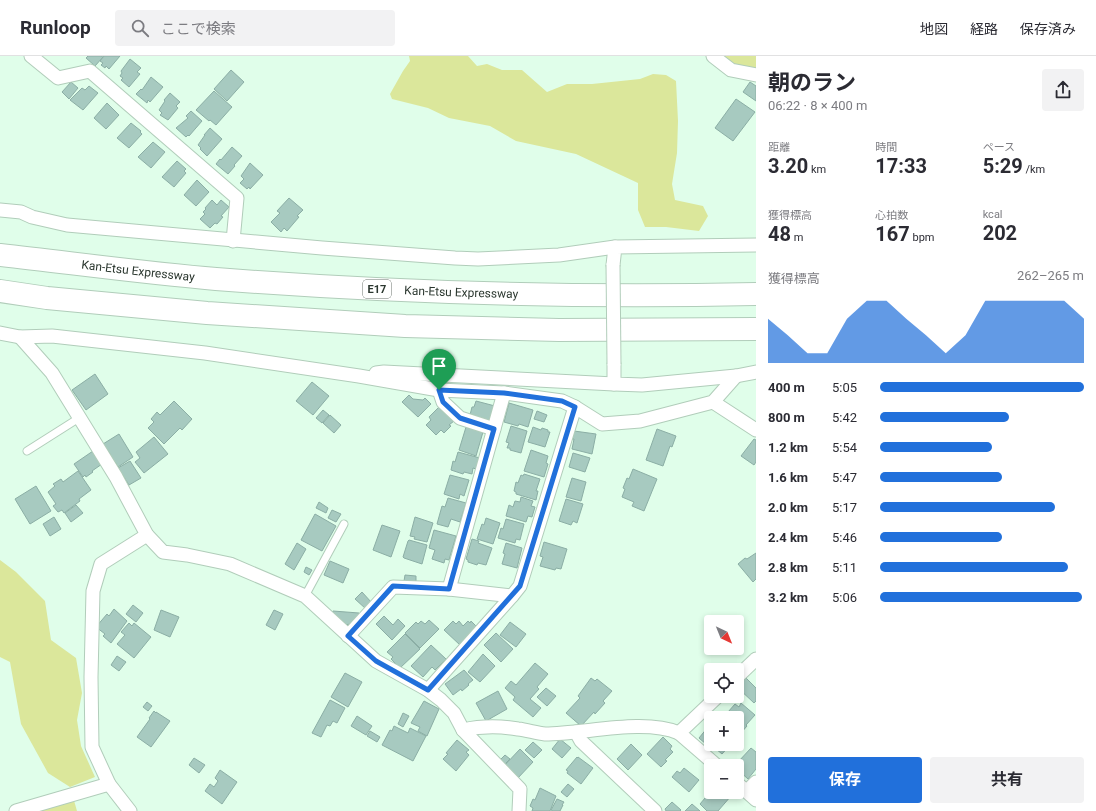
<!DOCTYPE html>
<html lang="ja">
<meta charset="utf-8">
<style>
body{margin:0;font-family:Roboto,"Noto Sans JP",sans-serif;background:#f2f2f3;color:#2b2b33;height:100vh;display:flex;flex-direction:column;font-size:15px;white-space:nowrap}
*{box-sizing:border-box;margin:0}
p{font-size:13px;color:#7c7c81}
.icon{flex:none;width:22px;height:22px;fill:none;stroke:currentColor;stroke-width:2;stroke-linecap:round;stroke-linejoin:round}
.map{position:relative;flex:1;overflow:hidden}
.details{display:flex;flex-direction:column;background:#fff;width:340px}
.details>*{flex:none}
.needle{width:26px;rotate:137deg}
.controls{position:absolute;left:704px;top:559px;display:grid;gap:8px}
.controls a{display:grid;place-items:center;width:40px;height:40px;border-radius:4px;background:#fff;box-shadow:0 2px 6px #0003;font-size:20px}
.pin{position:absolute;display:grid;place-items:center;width:34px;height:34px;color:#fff;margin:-41px -17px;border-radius:50% 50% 50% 0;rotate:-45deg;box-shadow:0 0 4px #0007}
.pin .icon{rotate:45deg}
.round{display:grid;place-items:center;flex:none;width:42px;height:42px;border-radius:4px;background:#f2f2f3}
.headline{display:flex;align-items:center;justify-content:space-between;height:68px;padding:0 12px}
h1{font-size:22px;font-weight:700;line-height:30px}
.stats{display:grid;grid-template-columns:repeat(3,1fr);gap:6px;height:68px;padding:4px 12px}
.stats div{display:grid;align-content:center}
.stats b{font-size:20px;font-weight:700}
.stats small{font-size:11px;font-weight:400}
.stats p{font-size:11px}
.chart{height:112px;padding:8px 12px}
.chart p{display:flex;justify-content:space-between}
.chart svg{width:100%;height:72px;margin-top:4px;fill:#2170db;opacity:.7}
.button{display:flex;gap:8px;margin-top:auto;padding:8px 12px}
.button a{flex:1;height:46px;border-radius:4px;background:#2170db;color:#fff;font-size:16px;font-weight:700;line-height:46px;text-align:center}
.button a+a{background:#f2f2f3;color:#2b2b33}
ul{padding:0 12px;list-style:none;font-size:13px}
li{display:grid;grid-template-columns:64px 48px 1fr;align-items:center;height:30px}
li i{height:10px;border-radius:5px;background:#2170db}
header{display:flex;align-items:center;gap:24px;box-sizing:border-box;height:56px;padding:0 20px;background:#fff;border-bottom:1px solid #e1e1e2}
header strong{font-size:19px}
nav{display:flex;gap:22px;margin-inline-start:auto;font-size:14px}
.search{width:280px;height:36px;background:#f2f2f3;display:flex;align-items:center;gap:10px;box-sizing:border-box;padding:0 14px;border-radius:4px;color:#7c7c81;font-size:15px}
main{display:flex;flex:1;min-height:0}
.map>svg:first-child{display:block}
.green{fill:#dbe79b}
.building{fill:#a7cac0;stroke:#8baea5}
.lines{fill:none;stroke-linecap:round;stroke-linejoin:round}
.lane-casing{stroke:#b1cdba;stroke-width:9}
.street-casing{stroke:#b1cdba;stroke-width:15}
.highway-casing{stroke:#b1cdba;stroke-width:24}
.lane{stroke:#fff;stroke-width:7}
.street{stroke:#fff;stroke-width:13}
.highway{stroke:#fff;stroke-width:22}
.street-bridge-casing{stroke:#b1cdba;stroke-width:15;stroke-linecap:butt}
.street-bridge{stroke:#fff;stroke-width:13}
.route-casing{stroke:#fff;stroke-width:8}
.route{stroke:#2170db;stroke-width:5}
.labels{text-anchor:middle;stroke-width:3.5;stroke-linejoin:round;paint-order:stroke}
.shield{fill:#fff;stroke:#6b736d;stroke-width:1}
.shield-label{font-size:11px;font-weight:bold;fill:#2b372f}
.street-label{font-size:12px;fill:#2b372f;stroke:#fff}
</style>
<header>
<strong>Runloop</strong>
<div class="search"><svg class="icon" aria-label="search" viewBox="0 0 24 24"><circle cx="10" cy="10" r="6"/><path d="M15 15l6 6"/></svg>ここで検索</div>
<nav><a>地図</a><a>経路</a><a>保存済み</a></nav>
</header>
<main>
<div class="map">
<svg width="756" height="755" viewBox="0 0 756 755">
<rect width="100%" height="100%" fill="#e0feea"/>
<g class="green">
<polygon points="409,0 468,0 477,10 487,8 502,14 522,14 547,36 567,28 592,28 640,23 653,18 666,19 676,25 678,65 677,97 672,128 675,144 703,150 708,160 699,175 666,171 645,171 638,154 638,127 576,98 516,85 490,70 449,62 428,52 392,43 390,38 403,15 410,5"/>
<polygon points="721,0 756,0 756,14 738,12"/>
<polygon points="0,504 16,516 45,545 51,584 76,602 82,637 77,664 81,690 95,721 70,731 48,717 21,668 10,606 0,601"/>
<polygon points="73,741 77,755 35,755"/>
</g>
<g class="building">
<polygon points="88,0 101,0 103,1 95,10 86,2"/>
<polygon points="104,0 120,0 109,13 106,10 105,12 101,9 103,7 100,5"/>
<polygon points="130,3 141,12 137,16 140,18 129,31 121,24 123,22 120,20 122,17 121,15"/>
<polygon points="231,14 244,26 227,45 214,33"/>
<polygon points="151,21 163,31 150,46 148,44 147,47 136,38 141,33 142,34"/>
<polygon points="71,26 78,32 69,43 62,36"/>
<polygon points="750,26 756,30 756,45 743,36"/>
<polygon points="89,30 98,37 83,54 70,44 82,32 85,34"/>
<polygon points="214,35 232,51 216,69 210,64 209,65 196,54"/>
<polygon points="170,37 180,46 176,50 178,52 168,64 160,59 162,57 159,54 165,45 164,44"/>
<polygon points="736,43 755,56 733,85 715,72"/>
<polygon points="107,47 119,59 106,73 94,62"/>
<polygon points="191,55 202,65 189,80 188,79 186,81 176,72 188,62 186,60"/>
<polygon points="131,67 141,75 140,76 142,78 129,92 117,82"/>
<polygon points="210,72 222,83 207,100 200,93 201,92 198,89 205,79 204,79"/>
<polygon points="153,86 165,96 151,112 138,101"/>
<polygon points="232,91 242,100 234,109 235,110 228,118 216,108 220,103 221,104"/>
<polygon points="177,105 186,113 184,115 186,117 174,131 162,121"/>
<polygon points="250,107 263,119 250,133 249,131 247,133 240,127 244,123 241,120"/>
<polygon points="197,124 209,136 196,150 184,139"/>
<polygon points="289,142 303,154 297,160 299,161 287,175 284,172 281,176 271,166 280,157 277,155"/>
<polygon points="212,144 217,149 221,144 229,151 221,160 223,161 217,168 215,167 210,172 200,163 205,158 203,156 206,153 205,152"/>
<polygon points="95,318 108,338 86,354 72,334"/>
<polygon points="312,326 329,340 313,359 296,345"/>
<polygon points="409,339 413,343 423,344 425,342 431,348 418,361 402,346"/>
<polygon points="174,345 192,363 182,374 180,372 164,388 148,372 154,366 151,363 157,356 160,359"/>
<polygon points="476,345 495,350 490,365 470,359 472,351 474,351"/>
<polygon points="509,347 533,354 528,371 519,368 518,370 504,366"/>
<polygon points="440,350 454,365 449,369 451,370 444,377 441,374 436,379 426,369 431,364 429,361"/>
<polygon points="323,354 329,359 322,367 316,362"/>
<polygon points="537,355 547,359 544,366 534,363"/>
<polygon points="330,359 341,369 334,377 323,367"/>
<polygon points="511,370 527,375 521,397 510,394 510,392 507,392 509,387 506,386"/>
<polygon points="466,371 483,376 476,400 459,394"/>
<polygon points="533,371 541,374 542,372 548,374 548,376 550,376 545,391 528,386"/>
<polygon points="657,373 676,380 672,391 670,390 663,410 646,404"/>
<polygon points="574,375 596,378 592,398 572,393 574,383 572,383"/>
<polygon points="119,378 133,401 118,411 115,406 113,407 110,398 103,388"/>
<polygon points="154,381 168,398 144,417 135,406 140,402 136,396"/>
<polygon points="754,383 756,384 756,406 754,409 741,400"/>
<polygon points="531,394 548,400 546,407 548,408 544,421 524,415"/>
<polygon points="93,395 102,408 92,415 93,416 86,421 85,419 83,421 74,408"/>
<polygon points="458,396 480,402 476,413 473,412 472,418 464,416 463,418 451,414 453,405 455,406"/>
<polygon points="573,397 590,402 585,416 569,411"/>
<polygon points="130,405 141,422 129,429 118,412"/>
<polygon points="633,413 657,423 644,455 632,450 634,446 622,441 625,433 623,432 627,422 629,423"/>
<polygon points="78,415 91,434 79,443 80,445 64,457 62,454 58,456 53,450 56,448 48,436 55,430 53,428 61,423 63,426"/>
<polygon points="524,418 540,423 536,435 538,435 536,444 516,438 516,436 514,435 516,426 518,427 521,419 523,420"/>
<polygon points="450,419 469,424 464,440 460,438 459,443 444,438"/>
<polygon points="572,422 586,426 581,445 566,441"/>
<polygon points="36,430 51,455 30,468 15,443"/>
<polygon points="521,441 533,445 531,450 535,451 532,461 528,460 526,466 506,460 509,449 513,451 515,445 520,446"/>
<polygon points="448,442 466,447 460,466 451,463 448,471 437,468 442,450 445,451"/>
<polygon points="566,443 583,448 577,467 573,465 571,469 559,465"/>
<polygon points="319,446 328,452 326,457 316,452"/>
<polygon points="76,449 83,457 71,466 65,457"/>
<polygon points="332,454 341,458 336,466 328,462"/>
<polygon points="315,458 336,470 322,495 301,484"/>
<polygon points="54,461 61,473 50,480 43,468"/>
<polygon points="415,461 433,467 427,486 414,483 415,481 410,480"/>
<polygon points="486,462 500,467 493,488 477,483 482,468 484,469"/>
<polygon points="506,463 524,468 520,484 516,483 515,487 498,482 501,472 503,473"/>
<polygon points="382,469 400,475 391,501 373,494"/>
<polygon points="434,474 456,480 449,504 445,503 444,507 432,503 435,494 429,492"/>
<polygon points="472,483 479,485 478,487 492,492 486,509 478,507 477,509 468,506 468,504 466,503"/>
<polygon points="409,484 427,489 422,508 404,502 403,501 408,485"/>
<polygon points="544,486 567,493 561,513 556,512 555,514 540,510 543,501 540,500"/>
<polygon points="297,487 306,493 294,514 285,508"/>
<polygon points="506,487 522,492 517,512 502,508 505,498 503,497"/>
<polygon points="756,497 756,523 753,526 738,508 745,502 747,503"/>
<polygon points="330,505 349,513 343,527 324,519"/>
<polygon points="306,511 312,514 309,519 304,516"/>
<polygon points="405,519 416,520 416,526 404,525"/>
<polygon points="362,536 372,547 366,553 355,543"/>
<polygon points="133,549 143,557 136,566 126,558"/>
<polygon points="114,553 127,565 111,587 103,580 105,578 96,571 107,558 109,560"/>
<polygon points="161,554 179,561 170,581 154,574"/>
<polygon points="274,554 283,558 275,574 266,569"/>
<polygon points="333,555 359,557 361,559 352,568 343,569 331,558"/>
<polygon points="384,560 393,569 398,563 405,570 392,584 376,568"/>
<polygon points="429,564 439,573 420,592 405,577 416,566 418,568 421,565 425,568"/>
<polygon points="453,565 456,568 459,565 463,570 468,565 470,567 471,565 476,570 475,572 476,573 460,589 444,574"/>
<polygon points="510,566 526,578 516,591 500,579"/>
<polygon points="129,567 132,570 134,567 151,581 134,602 117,588 125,579 121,576"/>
<polygon points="496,577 513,593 501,606 484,589"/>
<polygon points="405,578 420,593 400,612 391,603 393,601 387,596"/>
<polygon points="431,589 446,603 435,614 432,611 423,621 411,610"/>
<polygon points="483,598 495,610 480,626 468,616"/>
<polygon points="117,600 126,606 119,615 111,609"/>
<polygon points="535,607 548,618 537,631 539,633 530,643 541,652 533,661 513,644 515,641 505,632 511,625 516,629"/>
<polygon points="464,614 473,624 468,628 469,629 462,635 461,633 453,639 445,628"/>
<polygon points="345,617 362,626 348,651 331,641"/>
<polygon points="591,622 595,625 597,623 612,635 603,645 605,647 595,658 594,656 581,670 566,657 580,642 578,640"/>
<polygon points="746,622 756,632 756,645 754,647 737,631"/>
<polygon points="546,632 556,640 547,650 537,641"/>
<polygon points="498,635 507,653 486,665 476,647"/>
<polygon points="330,644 345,652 337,667 333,665 330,670 327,669 321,681 312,677"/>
<polygon points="424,645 439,653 427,680 418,675 420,671 411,667"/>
<polygon points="147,646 152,650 148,655 143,651"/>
<polygon points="741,647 755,659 746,669 747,670 740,678 737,676 737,662 727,662 730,659 728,656 735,648 739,651"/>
<polygon points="154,655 156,657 156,656 170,665 151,691 137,681 150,663 149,662"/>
<polygon points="403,657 409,660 403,671 398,668"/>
<polygon points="357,660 372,670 366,679 351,670"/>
<polygon points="394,670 408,677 410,672 426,680 413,705 382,689 390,674 392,675"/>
<polygon points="708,671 711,674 711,688 731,688 722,698 709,687 707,689 699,682"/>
<polygon points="370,675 380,681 377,686 367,680"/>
<polygon points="663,681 672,690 670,693 673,696 665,704 667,705 661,711 647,698"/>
<polygon points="560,683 571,692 562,702 552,693"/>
<polygon points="457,684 469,694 466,696 469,699 456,715 443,703 448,698 446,697"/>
<polygon points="533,686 542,694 534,702 525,694"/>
<polygon points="631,688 642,699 628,714 617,703"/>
<polygon points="751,692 756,696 756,713 748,723 737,713 741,708 738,706"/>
<polygon points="520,693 533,706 517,723 504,710"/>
<polygon points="505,699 510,703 504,709 499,705"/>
<polygon points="577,701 578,702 578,701 593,712 581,728 567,717 568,715 566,714"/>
<polygon points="194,702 205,709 199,717 189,709"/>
<polygon points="684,712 699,724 689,736 672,721 677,715 680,717"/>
<polygon points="220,714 237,726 222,748 205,735 210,728 214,731 218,725 215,722"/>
<polygon points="568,728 574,733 567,741 561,736"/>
<polygon points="540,732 556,740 550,755 532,755 533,752 530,750 533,743 535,744"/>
<polygon points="711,735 726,736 731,740 718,755 707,755 700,748"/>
<polygon points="557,743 564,746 562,749 563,749 560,755 553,755 551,754"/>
<polygon points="672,746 681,754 680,755 666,755 665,753"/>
<polygon points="692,748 700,755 685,755"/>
</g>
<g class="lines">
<defs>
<g id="lane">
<polyline points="27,395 79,362"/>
<polyline points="305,540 344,468"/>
</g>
<g id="street">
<polyline points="31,0 58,22 90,15 237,142 233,185"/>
<polyline points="713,0 731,14 756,19"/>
<polyline points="0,154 21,156 32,161 67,169 322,192 455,202 478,203 559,199 615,191"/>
<polyline points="613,209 615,191 756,189"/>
<polyline points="0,277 20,281 52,280 205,297 359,320 439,334 504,337 562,345 575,351 602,368 640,365 713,346 736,320"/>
<polyline points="20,281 52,317 116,421 147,479 163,496 187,499 230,508 305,540 376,605 428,634 441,644 454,657 463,674 520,733 519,755"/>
<polyline points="614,308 614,328 642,329 736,320 756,316"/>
<polyline points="376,317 384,316 614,328"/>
<polyline points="439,334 443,346 460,362 494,373"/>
<polyline points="713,346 756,374"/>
<polyline points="449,533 504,337"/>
<polyline points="348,580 393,531 449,533 512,540 520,530 575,351"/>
<polyline points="737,621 756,603"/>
<polyline points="428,634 512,540"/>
<path d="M 463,674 C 481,670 500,670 518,673 C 527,674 536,677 545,678 C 585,678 643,662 679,677"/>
<polyline points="576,676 581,685 655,755"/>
<polyline points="717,710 679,677 718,640"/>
<polyline points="737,727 756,744"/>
<polyline points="747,735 756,726"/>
<polyline points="16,755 109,728"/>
<polyline points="130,755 109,728 92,691 91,621 93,535 101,508 147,479"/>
</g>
<g id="highway">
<path id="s1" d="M 0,199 C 72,207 144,217 216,223 C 396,237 575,242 756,238"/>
<polyline points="0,235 47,242 207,257 405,270 559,274 756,273"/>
</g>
</defs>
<use href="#lane" class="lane-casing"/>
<use href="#street" class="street-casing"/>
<use href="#highway" class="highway-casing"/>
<use href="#lane" class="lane"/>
<use href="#street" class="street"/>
<use href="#highway" class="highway"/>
<defs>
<polyline id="street-bridge" points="613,209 614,308"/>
</defs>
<use href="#street-bridge" class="street-bridge-casing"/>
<use href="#street-bridge" class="street-bridge"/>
</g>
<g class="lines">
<defs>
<polygon id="route" points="439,334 504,337 562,345 575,351 520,530 428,634 376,605 348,580 393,530 449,533 494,373 460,362 443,346"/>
</defs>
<use href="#route" class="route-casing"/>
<use href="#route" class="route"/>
</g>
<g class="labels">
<rect class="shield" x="363" y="224" width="28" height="18" rx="3"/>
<g class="shield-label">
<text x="377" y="237">E17</text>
</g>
<g class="street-label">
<text dy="4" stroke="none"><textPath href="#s1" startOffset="139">Kan-Etsu Expressway</textPath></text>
<text dy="4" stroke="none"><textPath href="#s1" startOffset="463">Kan-Etsu Expressway</textPath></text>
</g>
</g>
</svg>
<div class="controls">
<a><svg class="needle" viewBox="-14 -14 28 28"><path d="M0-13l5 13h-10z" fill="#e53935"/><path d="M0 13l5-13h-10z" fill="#7c7c81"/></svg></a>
<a><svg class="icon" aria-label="locate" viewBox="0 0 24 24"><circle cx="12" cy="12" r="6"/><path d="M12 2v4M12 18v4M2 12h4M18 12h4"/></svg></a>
<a>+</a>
<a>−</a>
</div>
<div class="pin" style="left:439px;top:334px;background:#1e9e55"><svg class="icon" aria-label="arrive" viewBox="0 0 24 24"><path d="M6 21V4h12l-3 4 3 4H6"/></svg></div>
</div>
<section class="details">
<div class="headline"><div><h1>朝のラン</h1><p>06:22 · 8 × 400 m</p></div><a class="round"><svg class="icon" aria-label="share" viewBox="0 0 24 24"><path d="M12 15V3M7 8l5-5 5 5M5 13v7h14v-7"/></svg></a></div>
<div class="stats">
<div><p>距離</p><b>3.20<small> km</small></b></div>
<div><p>時間</p><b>17:33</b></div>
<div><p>ペース</p><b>5:29<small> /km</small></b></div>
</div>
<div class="stats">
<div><p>獲得標高</p><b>48<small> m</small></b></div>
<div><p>心拍数</p><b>167<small> bpm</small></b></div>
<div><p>kcal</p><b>202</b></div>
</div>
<div class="chart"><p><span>獲得標高</span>262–265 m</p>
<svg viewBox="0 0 160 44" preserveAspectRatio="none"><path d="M0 44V17L10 27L20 38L30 38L40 17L50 6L60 6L70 17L80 27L90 38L100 27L110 6L120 6L130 6L140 6L150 6L160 17V44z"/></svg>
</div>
<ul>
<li><b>400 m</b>5:05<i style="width:100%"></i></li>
<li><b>800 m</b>5:42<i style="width:63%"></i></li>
<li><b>1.2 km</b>5:54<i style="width:55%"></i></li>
<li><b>1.6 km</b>5:47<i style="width:60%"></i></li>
<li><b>2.0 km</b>5:17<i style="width:86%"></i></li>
<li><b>2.4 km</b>5:46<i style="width:60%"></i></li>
<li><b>2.8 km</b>5:11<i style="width:92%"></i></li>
<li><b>3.2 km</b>5:06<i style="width:99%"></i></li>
</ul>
<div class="button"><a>保存</a><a>共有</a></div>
</section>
</main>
